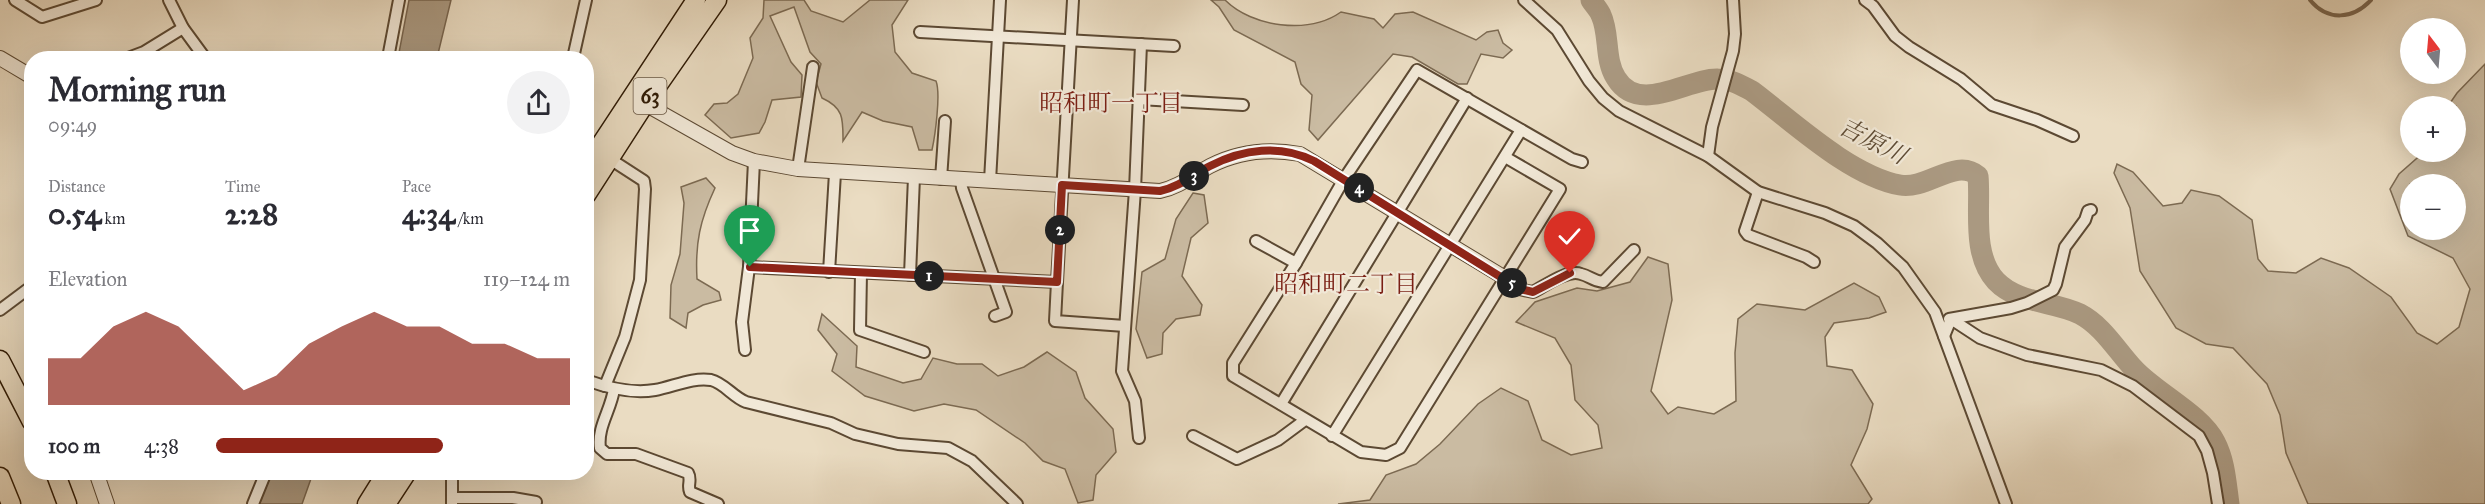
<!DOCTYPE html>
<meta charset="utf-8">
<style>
body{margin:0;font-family:"IM FELL Great Primer","Noto Serif JP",serif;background:#f2f2f3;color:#2b2b33;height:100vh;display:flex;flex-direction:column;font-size:22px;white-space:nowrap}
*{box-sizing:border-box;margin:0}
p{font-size:20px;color:#7c7c81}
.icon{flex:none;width:33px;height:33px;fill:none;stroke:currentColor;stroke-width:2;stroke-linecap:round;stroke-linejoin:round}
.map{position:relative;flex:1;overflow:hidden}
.details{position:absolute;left:24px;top:51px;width:570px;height:429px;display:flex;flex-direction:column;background:#fff;border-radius:24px;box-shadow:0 6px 24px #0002}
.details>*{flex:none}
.needle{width:39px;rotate:344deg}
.tools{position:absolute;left:2400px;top:18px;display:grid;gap:12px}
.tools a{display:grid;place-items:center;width:66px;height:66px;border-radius:50%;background:#fff;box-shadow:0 6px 24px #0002;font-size:30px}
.pin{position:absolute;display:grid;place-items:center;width:51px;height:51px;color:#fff;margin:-62px -26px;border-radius:50% 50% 50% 0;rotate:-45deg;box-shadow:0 0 6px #0007}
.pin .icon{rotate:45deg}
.km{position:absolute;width:30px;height:30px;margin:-15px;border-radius:50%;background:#222;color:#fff;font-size:16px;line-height:30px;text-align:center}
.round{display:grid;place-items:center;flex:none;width:63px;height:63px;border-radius:32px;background:#f2f2f3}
.summary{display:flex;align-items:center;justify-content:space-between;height:102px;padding:0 24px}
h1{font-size:33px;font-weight:700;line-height:45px}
.metrics{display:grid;grid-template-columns:repeat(3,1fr);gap:9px;height:102px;padding:6px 24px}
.metrics div{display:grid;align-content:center}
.metrics b{font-size:30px;font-weight:700}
.metrics small{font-size:16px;font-weight:400}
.metrics p{font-size:16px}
.chart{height:168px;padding:12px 24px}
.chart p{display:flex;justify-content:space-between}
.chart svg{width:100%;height:108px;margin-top:6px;fill:#8f2418;opacity:.7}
ul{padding:0 24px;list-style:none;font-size:20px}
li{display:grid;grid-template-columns:96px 72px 1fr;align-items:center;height:45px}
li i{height:15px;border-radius:8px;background:#8f2418}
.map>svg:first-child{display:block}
.green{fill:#cabba2;stroke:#7c6a52;stroke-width:1.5;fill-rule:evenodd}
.water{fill:#aa9981;stroke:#78654f;stroke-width:1.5}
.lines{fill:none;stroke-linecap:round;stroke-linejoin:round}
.stream{stroke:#78654f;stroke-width:4}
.river{stroke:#aa9981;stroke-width:21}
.minor-casing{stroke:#5c4933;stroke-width:14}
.tertiary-casing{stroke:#5c4933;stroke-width:16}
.primary-casing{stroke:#2d1803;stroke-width:21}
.trunk-casing{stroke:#2d1803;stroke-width:21}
.minor{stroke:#f1e8d7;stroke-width:10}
.tertiary{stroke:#f1e8d7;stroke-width:14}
.primary{stroke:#eadcc2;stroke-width:18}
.trunk{stroke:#eadcc2;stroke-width:18}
.route-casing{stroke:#fff;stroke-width:12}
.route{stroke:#8f2418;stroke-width:8}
.labels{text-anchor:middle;stroke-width:4.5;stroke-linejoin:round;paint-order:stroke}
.shield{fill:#f1e8d7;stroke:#685643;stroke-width:1.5}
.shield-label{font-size:21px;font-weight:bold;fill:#2d1803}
.neighbourhood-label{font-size:24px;fill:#7a1f14;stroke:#f1e8d7}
.water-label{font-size:24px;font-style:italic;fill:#5f4c35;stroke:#f1e8d7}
</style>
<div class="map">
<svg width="2485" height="504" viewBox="0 0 2485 504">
<rect width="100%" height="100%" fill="#eadcc2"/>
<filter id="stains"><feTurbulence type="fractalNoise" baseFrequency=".00333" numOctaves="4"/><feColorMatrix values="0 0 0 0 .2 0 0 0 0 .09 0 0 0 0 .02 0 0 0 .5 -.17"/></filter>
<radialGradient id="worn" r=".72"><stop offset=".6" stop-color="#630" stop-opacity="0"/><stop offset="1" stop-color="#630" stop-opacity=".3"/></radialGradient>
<g class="green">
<path d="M 764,0 L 804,0 L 811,11 L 843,22 L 870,0 L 908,0 L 892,25 L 895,52 L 912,73 L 936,81 C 941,94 935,136 932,150 L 919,150 L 912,127 L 883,121 L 862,112 L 843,141 C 843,119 844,108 822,98 L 816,82 L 821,64 L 810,52 L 794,7 L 770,16 L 791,62 L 802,75 L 801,97 L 772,100 L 765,122 L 759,133 L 731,138 L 705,115 L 714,104 L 727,103 L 738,94 L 753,58 L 750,38 L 763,18 Z"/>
<path d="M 1211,0 L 1225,0 C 1252,27 1308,35 1341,12 L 1374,19 L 1383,28 L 1395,14 L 1413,12 L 1476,40 L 1487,32 L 1498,30 L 1503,43 L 1512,50 L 1503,58 L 1481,54 L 1467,84 L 1458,84 L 1412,57 L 1393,54 L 1318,140 L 1309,130 L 1312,95 L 1301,84 L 1295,62 L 1234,30 L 1219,7 Z"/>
<path d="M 2485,64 L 2485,504 L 2308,504 L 2286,453 L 2280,415 L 2267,384 L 2233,348 L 2206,344 L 2176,328 L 2140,271 L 2130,208 L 2114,173 L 2117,164 L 2133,172 L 2163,206 L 2182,203 L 2191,190 L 2219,196 L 2252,220 L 2258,259 L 2268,271 L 2296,273 L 2321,258 L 2349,268 L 2391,297 L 2417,333 L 2437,344 L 2459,327 L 2470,289 L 2453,258 L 2408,236 L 2390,189 L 2399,174 L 2424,152 L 2456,152 L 2456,106 L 2448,106 L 2457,93 ZM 2456,184 L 2456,230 L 2410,230 L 2410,184 Z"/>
<path d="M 706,178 L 715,188 C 700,220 695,243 697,279 L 719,292 L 721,300 L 703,305 L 688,313 L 686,328 L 670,318 L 671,285 L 680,254 L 684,203 L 681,187 Z"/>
<polygon points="1193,193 1204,195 1208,223 1191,238 1182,276 1202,305 1200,315 1176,319 1163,333 1162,354 1147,358 1136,329 1142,272 1165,259 1176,219"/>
<polygon points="1648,257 1668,264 1672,300 1651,391 1668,414 1678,407 1714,414 1736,401 1735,353 1738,319 1757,304 1805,310 1854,283 1879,297 1886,312 1869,318 1834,323 1825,337 1827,366 1852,370 1873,404 1867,429 1851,465 1872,499 1868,504 1338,504 1370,500 1386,475 1416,464 1440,444 1478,404 1501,388 1528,401 1542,440 1571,455 1602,448 1598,425 1575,400 1571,365 1555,338 1516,322 1535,302 1577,288 1597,291 1630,282"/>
<polygon points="822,314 857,346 856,367 903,383 921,379 933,358 957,364 982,364 998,376 1024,367 1047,352 1076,372 1085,398 1113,429 1116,452 1096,475 1093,500 1078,503 1065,469 1043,461 1025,443 976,410 944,404 914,411 865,396 832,371 837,354 818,330"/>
</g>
<g class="water">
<polygon points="409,0 451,0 437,58 398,58"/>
<polygon points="272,473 313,473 302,504 259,504"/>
</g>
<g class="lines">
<path class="stream" d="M 2310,0 C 2328,22 2353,19 2371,0"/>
<path class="river" d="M 1591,0 C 1594,5 1599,10 1601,15 C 1610,34 1604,59 1616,78 C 1639,116 1688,78 1718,79 C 1730,79 1741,85 1752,91 C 1792,121 1850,176 1900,185 C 1927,190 1956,157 1978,176 C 1981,208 1971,254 1996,281 C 2018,304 2054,301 2080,314 C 2103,326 2117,351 2134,369 C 2156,393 2201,414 2215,442 C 2225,461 2226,483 2229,504"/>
<defs>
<g id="minor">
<polyline points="15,0 42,17 96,0"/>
<polyline points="169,0 183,28 205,58"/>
<polyline points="1524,0 1557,30 1589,81 1603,98 1619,111 1708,156 1758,192 1825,213 1854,226 1877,243 1903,267 1935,312 2006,504"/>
<polyline points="1865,0 1873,6 1895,36 1909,47 1961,79 1992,105 2037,120 2073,136"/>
<polyline points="920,32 1174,46"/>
<polyline points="128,58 144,52 183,28"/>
<polyline points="388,58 399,0"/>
<polyline points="573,58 586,0"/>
<polyline points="1139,99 1243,105"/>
<polyline points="1708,156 1712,127 1733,51 1735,34 1733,0"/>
<polyline points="1505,157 1560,189 1400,448 1386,455 1361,452 1233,376 1233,363 1296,263 1344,179 1417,70 1572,159 1582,162"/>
<polyline points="798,169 813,67"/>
<polyline points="941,179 945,121"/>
<polyline points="961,180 962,188 1006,312 995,316"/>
<polyline points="990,181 1000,0"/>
<polyline points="1758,192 1745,231 1748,235 1806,257 1814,262"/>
<polyline points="1256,241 1296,263"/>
<polyline points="749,267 1057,282 1073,0"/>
<polyline points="829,272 835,173"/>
<polyline points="861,273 860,330 924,352"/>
<polyline points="910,275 914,177"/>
<path d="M 1505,278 L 1519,289 L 1533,292 C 1545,286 1567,269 1581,274 C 1590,276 1592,281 1603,282 L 1634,250"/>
<polyline points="1057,282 1055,321 1125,326"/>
<polyline points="0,310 32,286"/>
<polyline points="1949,319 2011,308 2027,303 2053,290 2056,284 2065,247 2085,220 2088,211 2091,210"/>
<polyline points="1944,336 1951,319 1980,338 2027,355 2101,370 2133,386 2199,436 2207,451 2213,473 2218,504"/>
<polyline points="745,350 742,322 749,267 754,161"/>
<path d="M 586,380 C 608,388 632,394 655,390 C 673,387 692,377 711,380 C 724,383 733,397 746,402 L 831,423 L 855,434 L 898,444 L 948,448 L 972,461 L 1017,504"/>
<polyline points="605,386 625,337 640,280 645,189 644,181 610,159"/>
<path d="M 614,389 C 611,410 597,427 600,448 L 607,454 L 636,454 L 688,473 C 692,480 687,485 690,492 L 718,504"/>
<polyline points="1281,404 1467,98"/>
<polyline points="1193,436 1237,459 1278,440 1305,420"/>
<polyline points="1332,436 1521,130"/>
<polyline points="1139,438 1135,401 1122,371 1135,190 1141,44"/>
<polyline points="452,498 513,498 536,502"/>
<polyline points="253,504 266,472"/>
<polyline points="452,504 452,472"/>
</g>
<g id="tertiary">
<polyline points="0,58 32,77"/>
<path d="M 638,100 L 732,153 L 754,161 L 798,169 L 1160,191 C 1179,187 1193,175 1210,166 C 1239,151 1268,148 1300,154 L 1505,278"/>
<polyline points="96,472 107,504"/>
</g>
<g id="primary">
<polyline points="586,167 696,0"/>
<polyline points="586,195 644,105 717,0"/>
<polyline points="367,504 387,472"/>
<polyline points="386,504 407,472"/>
</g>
<g id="trunk">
<polyline points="0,360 32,422"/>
<polyline points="55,472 67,504"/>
<polyline points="0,477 11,504"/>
</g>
</defs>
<use href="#minor" class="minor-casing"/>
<use href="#tertiary" class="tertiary-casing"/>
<use href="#primary" class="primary-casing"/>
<use href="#trunk" class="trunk-casing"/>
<use href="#minor" class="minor"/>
<use href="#tertiary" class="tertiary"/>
<use href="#primary" class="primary"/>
<use href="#trunk" class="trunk"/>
</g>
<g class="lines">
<defs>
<path id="route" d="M 750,267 L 1057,282 L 1062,185 L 1160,191 C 1179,187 1193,175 1210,166 C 1243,149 1280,144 1314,161 L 1520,289 L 1533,292 L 1570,273"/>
</defs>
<use href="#route" class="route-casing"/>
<use href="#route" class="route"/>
</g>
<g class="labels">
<rect class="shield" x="633.5" y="78" width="33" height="36" rx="4.5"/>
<g class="shield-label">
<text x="650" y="103">63</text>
</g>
<g class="neighbourhood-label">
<text x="1111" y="111">昭和町一丁目</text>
<text x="1346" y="292">昭和町二丁目</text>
</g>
<g class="water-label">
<text transform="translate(1873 141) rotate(27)" y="8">吉原川</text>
</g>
</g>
<rect width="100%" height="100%" filter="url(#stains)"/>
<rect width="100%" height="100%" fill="url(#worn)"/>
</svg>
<div class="tools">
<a><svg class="needle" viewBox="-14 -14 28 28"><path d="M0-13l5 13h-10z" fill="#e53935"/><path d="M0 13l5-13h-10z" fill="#7c7c81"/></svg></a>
<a>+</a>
<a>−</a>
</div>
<div class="pin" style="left:750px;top:267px;background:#1e9e55"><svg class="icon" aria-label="arrive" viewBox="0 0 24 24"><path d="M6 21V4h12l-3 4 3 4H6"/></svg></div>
<div class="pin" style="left:1570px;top:273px;background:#d93025"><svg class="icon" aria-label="check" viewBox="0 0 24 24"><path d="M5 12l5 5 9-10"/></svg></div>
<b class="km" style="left:929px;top:276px">1</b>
<b class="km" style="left:1060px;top:230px">2</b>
<b class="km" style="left:1194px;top:176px">3</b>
<b class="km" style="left:1359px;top:188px">4</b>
<b class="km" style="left:1512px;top:283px">5</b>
<section class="details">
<div class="summary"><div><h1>Morning run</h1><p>09:49</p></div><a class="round"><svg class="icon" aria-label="share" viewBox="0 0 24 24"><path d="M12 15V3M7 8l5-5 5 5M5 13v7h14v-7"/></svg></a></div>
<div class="metrics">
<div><p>Distance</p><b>0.54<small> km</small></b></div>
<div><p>Time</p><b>2:28</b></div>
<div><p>Pace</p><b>4:34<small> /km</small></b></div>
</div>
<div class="chart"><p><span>Elevation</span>119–124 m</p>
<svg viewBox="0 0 160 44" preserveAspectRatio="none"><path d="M0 44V25L10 25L20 12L30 6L40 12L50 25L60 38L70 32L80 19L90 12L100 6L110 12L120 12L130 19L140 19L150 25L160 25V44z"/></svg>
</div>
<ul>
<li><b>100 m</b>4:38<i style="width:64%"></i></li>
</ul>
</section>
</div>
